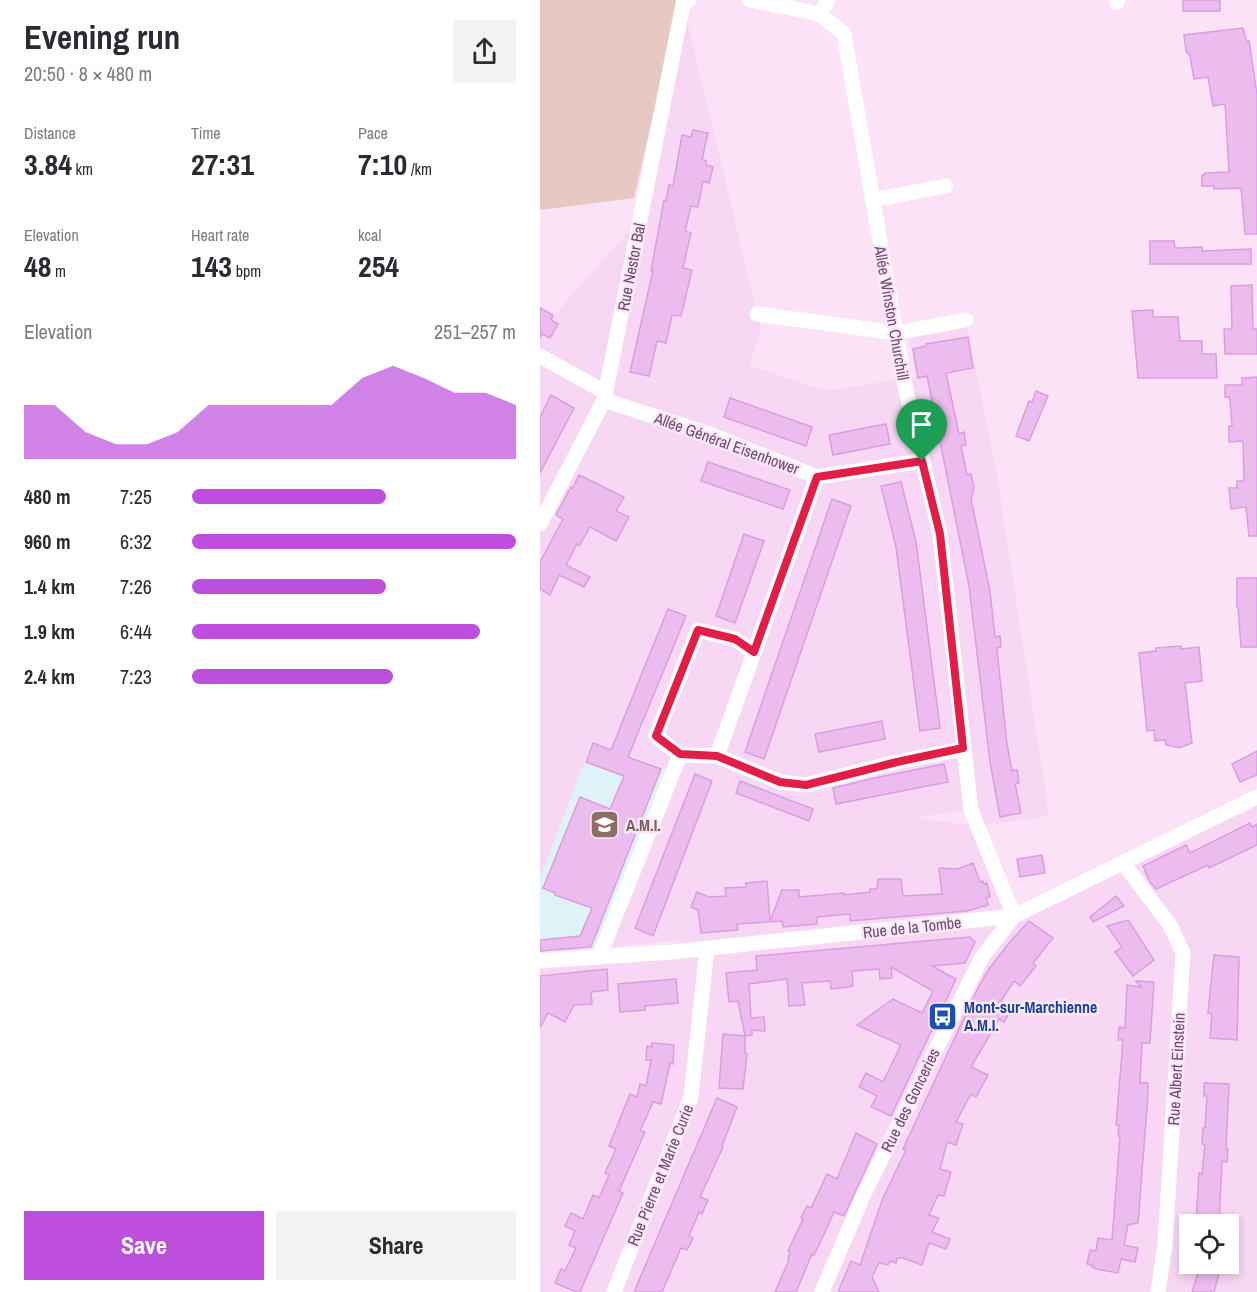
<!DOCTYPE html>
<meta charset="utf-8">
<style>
body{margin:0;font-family:"Archivo Narrow",sans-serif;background:#f2f2f3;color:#2b2b33;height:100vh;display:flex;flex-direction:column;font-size:22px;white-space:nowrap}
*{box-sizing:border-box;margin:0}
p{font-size:20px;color:#7c7c81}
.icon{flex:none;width:33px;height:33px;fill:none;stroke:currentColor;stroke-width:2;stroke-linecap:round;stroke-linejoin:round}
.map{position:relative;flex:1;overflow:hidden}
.panel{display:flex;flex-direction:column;background:#fff;width:540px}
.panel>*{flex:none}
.controls{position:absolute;left:639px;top:1214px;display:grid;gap:12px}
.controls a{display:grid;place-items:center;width:60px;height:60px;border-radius:0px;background:#fff;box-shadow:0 3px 9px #0003;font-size:30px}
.pin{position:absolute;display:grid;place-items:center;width:51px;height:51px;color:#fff;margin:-62px -26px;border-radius:50% 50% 50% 0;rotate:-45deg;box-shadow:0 0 6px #0007}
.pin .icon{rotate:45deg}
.round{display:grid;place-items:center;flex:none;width:63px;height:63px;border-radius:0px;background:#f2f2f3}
.headline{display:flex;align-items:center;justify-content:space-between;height:102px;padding:0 24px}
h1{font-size:33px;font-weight:700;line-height:45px}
.stats{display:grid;grid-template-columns:repeat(3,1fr);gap:9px;height:102px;padding:6px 24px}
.stats div{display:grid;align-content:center}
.stats b{font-size:30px;font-weight:700}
.stats small{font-size:16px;font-weight:400}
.stats p{font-size:16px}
.chart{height:168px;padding:12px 24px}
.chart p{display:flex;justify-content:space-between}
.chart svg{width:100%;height:108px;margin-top:6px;fill:#be4ede;opacity:.7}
.primary-button{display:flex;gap:12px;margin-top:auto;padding:12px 24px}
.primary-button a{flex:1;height:69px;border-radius:0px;background:#be4ede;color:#fff;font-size:24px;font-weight:700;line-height:69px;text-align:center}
.primary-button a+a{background:#f2f2f3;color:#2b2b33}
ul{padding:0 24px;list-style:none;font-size:20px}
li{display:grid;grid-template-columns:96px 72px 1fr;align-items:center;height:45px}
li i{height:15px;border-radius:8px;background:#be4ede}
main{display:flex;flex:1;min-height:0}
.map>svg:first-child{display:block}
.residential{fill:#f7d7f3;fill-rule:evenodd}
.education{fill:#dff2f7}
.green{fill:#e7c8c2}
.building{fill:#ecbcee;stroke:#dc9de0;stroke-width:1.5}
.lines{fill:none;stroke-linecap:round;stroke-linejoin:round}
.minor{stroke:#fff;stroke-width:15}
.route-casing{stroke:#fff;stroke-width:12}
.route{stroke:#e11d48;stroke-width:8}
.labels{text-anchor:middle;stroke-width:5;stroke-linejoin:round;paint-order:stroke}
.street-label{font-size:16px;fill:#6d4a71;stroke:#fee8fa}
.education-label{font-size:16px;font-weight:bold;fill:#785e54;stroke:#fee8fa;text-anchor:start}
.transit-label{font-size:16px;font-weight:bold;fill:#164399;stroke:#fee8fa;text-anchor:start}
</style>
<main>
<section class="panel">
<div class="headline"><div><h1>Evening run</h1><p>20:50 · 8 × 480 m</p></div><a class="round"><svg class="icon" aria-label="share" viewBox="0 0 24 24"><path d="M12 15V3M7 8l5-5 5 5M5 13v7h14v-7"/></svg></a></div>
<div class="stats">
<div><p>Distance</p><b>3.84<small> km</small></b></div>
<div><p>Time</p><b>27:31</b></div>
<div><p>Pace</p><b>7:10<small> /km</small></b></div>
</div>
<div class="stats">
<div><p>Elevation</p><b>48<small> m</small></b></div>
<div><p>Heart rate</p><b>143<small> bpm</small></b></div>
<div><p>kcal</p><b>254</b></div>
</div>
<div class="chart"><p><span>Elevation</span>251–257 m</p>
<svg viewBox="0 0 160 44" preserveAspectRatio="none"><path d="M0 44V22L10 22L20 33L30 38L40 38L50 33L60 22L70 22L80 22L90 22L100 22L110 11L120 6L130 11L140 17L150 17L160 22V44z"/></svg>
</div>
<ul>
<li><b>480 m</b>7:25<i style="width:60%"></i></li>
<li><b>960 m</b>6:32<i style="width:100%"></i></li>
<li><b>1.4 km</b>7:26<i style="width:60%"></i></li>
<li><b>1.9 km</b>6:44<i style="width:89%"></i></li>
<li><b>2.4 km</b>7:23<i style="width:62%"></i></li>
</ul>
<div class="primary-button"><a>Save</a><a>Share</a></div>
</section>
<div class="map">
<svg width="717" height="1292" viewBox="0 0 717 1292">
<rect width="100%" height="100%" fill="#fbe2f7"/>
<path class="residential" d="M 143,4 L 221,330 L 209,365 L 285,391 L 376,377 L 369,337 L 427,324 L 456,469 L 509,816 L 438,827 L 468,923 L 717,802 L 717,1292 L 0,1292 L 0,959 L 135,950 L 137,941 L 67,947 L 0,924 L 0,331 L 100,219 ZM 431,810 L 437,826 L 375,818 L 376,817 ZM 650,1224 L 688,1224 L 688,1263 L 650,1263 Z"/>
<polygon class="education" points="52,742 133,772 56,948 0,951 0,878"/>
<polygon class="green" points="0,0 143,0 117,98 94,198 0,210"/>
<g class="building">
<rect x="643" y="0" width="37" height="11"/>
<polygon points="703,28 707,42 709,41 717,94 717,234 705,234 701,188 674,189 674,186 662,186 662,175 665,175 665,173 689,172 685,104 673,106 668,77 654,79 650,56 646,51 644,35"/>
<polygon points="153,130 168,133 162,159 166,161 166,165 173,167 169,183 163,181 158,207 151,206 145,231 151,233 143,268 152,270 141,316 132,315 126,343 117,341 109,376 90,372 113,271 111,271 124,200 126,201 129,185 133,186 142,135 151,137"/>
<polygon points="610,241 634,241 635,248 662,247 662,251 711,249 711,264 610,264"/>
<polygon points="712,285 713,329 717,329 717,354 685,354 684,329 692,329 691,286"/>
<polygon points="0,308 13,315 11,320 18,324 10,338 2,334 0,338"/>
<polygon points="613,310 613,317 638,317 640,341 662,341 662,354 676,354 677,378 598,378 592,311"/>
<polygon points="428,337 433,368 406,373 419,434 424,432 426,445 421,446 427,475 431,474 434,487 431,499 450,591 455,637 460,636 461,647 457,648 457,650 467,744 472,771 477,770 479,783 475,784 481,813 460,817 450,762 429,586 387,376 378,378 373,349 386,346 386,344"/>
<polygon points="717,377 717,536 709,536 706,507 691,509 689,488 697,488 697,481 704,481 703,441 689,442 689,426 692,426 690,400 689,397 685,397 685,385 702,385 702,378"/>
<polygon points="496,391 508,396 489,441 476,436 489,401 492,402"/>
<polygon points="11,395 34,408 0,473 0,417"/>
<polygon points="190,398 272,427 266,446 184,417"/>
<polygon points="346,424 350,444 293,455 289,435"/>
<polygon points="168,462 250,490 243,509 161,481"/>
<polygon points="39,475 84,497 76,511 89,517 76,541 50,527 39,546 37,544 26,565 50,577 44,587 19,575 10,595 0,589 0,562 23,519 16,515 31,487 33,488"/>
<polygon points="361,482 376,542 400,728 380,731 356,547 341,486"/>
<polygon points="292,499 311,506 224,759 205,752"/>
<polygon points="204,534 224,541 195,623 176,616"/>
<polygon points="697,578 717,578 717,647 701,647 698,607 697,607"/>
<polygon points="128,609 146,616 88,757 121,769 51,947 0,951 0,940 40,936 52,908 15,895 15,893 3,888 40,797 70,809 84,776 46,762 53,743 71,750"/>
<polygon points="641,646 641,649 659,647 662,681 645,683 652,743 639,748 626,745 625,740 615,741 614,730 607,731 599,653 616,651 616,648"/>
<polygon points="342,721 345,739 279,752 275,734"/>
<polygon points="717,751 717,775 700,782 692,764"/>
<polygon points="404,764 408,782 296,804 293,788 339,777"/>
<polygon points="155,774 172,781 113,936 95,928"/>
<polygon points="200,781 273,809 269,821 196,793"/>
<polygon points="710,823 712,827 717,824 717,845 669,868 668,865 616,889 610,882 603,866 646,845 650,853"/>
<polygon points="502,855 505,873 480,877 477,859"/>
<polygon points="433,863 440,882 443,881 444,884 447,883 450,897 446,898 448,905 427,911 310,921 310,914 277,917 277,924 243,927 242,921 197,924 198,930 161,933 158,910 151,907 157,892 169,897 186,896 185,888 206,887 206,883 227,881 230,921 242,890 259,890 259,897 304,893 304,895 330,892 330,889 337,889 338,879 361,879 363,896 402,894 399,868 417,869"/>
<polygon points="576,896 584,906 553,922 550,917"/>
<polygon points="588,920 614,960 593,976 575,952 582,947 567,926"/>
<polygon points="489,921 513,938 493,963 496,966 480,986 474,981 459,1004 471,1010 464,1022 459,1019 431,1067 448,1075 436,1097 431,1094 416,1122 423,1124 416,1145 407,1142 400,1169 411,1172 404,1196 398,1195 389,1215 399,1218 392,1232 410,1239 406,1249 389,1243 382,1265 363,1258 357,1258 356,1263 350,1261 348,1265 339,1263 332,1277 339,1292 298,1292 311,1261 320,1265 343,1198 366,1150 363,1149 437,990 449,969 469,943"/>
<polygon points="430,937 435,942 425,963 392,966 416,979 351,1116 331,1107 337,1096 319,1087 326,1073 343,1082 361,1045 317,1025 353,999 382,1013 393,991 351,967 352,978 340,979 339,969 312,971 313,986 308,987 291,989 290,981 262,983 265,1005 249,1006 247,979 209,984 211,1018 224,1017 225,1031 212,1030 212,1035 205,1036 198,1001 189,1002 186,973 217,970 216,956"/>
<polygon points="674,955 699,957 697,1040 670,1038 672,1014 668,1013"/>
<polygon points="67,969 68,990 51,992 52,1004 34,1005 25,1022 8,1013 0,1028 0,976"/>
<polygon points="136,979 138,1003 105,1006 105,1010 80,1012 78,984"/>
<polygon points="596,981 614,982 610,1043 602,1043 600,1083 608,1083 608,1095 598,1223 588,1225 584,1245 598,1248 595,1262 581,1259 578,1273 556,1269 552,1267 552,1265 547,1264 550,1250 556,1251 558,1238 572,1240 580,1136 578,1136 579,1125 576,1125 583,1040 578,1040 579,1027 585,1028 587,985 601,987"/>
<polygon points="183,1034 205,1036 205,1053 207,1054 203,1089 179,1088"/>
<polygon points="112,1043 134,1045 133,1064 130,1063 121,1104 113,1102 100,1131 105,1132 79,1191 83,1193 40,1292 37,1292 15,1283 21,1269 25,1271 36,1248 29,1245 35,1231 25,1226 31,1213 43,1219 53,1195 59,1198 69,1175 65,1173 76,1149 69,1146 90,1094 97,1097 100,1084 106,1086 111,1060 106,1060 107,1046 112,1047"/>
<polygon points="664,1083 689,1084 686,1149 688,1149 687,1162 682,1161 679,1224 656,1224 659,1173 662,1174 665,1145 662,1144 663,1128 665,1128 667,1096 664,1096"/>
<polygon points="177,1098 197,1107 182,1146 183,1147 160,1197 168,1200 162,1214 159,1212 149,1236 153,1238 147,1250 141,1248 122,1292 94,1292"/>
<polygon points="316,1133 337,1144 304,1216 294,1212 280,1243 274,1255 272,1254 256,1292 235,1292 249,1260 248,1259 250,1252 248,1251 263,1219 261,1218 267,1206 271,1208 287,1174 297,1179"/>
<polygon points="661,1263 681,1267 674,1292 652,1292"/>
</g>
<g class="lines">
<g class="minor">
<polyline points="210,0 280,14"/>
<polyline points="288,0 280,14 304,34 366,391 400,534 431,810 474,916"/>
<polyline points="577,0 577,2"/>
<polyline points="332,200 406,186"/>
<polyline points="217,314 356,333 426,320"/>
<polyline points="0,356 65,392"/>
<polyline points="64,400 172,435 277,477 382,461"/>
<polyline points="0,524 64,400 143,4 149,0"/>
<polyline points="140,755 177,756 240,782 266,785 357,762 423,749"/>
<polyline points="140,755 116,736 158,630 195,639 214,653"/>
<polyline points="177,756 277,477"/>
<polyline points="583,863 630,925 643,953 625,1244 618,1292"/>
<polyline points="59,957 140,755"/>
<polyline points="0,961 132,952 474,916 717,797"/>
<polyline points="74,1292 151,1097 167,948"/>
<polyline points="282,1292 324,1194 442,957 474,916"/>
</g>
</g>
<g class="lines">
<defs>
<polygon id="route" points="382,461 400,534 423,748 357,762 266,785 240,782 177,756 140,754 116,736 158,630 195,639 214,652 277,477"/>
</defs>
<use href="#route" class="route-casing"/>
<use href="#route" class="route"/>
</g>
<defs>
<symbol id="school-square" viewBox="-11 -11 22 22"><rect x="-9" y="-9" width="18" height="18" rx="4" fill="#8d6e63" stroke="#fee8fa"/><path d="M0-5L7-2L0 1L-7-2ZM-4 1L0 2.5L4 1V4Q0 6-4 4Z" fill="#fff"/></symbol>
<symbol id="bus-square" viewBox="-11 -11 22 22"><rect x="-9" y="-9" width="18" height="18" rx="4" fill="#1a4fb4" stroke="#fee8fa"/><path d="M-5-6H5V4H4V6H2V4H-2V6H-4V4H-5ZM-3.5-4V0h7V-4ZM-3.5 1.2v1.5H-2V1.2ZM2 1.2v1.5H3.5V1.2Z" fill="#fff"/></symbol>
</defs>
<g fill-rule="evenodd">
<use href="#school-square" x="48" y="808" width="33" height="33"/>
<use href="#bus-square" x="386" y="1000" width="33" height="33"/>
</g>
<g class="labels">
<g class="street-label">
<text transform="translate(91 267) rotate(-79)" y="6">Rue Nestor Bal</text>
<text transform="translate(352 313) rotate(80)" y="6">Allée Winston Churchill</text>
<text transform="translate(187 443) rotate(20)" y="6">Allée Général Eisenhower</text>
<text transform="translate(372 927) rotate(-6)" y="6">Rue de la Tombe</text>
<text transform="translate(636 1069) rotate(-87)" y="6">Rue Albert Einstein</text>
<text transform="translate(370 1100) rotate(-64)" y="6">Rue des Gonceries</text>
<text transform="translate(120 1175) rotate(-68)" y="6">Rue Pierre et Marie Curie</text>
</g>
<g class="education-label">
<text x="86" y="831">A.M.I.</text>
</g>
<g class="transit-label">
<text x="424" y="1013">Mont-sur-Marchienne<tspan x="424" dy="18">A.M.I.</tspan></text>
</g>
</g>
</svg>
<div class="controls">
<a><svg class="icon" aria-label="locate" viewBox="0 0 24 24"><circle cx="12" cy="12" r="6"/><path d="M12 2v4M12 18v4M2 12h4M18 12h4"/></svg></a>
</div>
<div class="pin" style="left:382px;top:461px;background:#1e9e55"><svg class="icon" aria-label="arrive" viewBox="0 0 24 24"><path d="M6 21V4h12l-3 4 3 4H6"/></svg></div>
</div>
</main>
